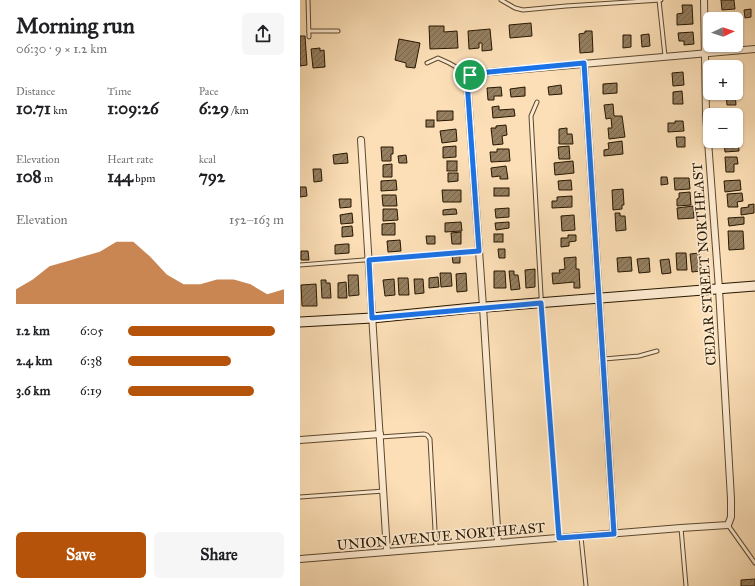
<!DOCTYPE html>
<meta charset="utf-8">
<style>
body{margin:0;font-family:"IM FELL Great Primer",serif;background:#f6f6f6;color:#202124;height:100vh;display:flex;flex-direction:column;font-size:15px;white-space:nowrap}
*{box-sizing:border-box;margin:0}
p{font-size:13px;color:#757577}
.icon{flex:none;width:22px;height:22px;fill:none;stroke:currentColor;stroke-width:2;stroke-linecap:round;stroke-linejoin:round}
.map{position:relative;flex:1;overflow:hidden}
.sheet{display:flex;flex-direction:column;background:#fff;width:300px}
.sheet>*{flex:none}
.needle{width:26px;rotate:86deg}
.buttons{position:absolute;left:403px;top:12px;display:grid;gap:8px}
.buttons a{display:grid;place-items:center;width:40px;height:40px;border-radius:6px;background:#fff;box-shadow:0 1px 3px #0004;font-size:20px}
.pin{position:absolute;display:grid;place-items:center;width:34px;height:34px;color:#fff;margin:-17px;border:2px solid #fff;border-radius:50%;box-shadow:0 1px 4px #0007}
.round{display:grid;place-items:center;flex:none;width:42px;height:42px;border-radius:6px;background:#f6f6f6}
.overview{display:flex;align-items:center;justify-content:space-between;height:68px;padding:0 16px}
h1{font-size:22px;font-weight:700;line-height:30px}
.metrics{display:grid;grid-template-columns:repeat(3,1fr);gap:6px;height:68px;padding:4px 16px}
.metrics div{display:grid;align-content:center}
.metrics b{font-size:17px;font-weight:700}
.metrics small{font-size:11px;font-weight:400}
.metrics p{font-size:11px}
.chart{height:112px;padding:8px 16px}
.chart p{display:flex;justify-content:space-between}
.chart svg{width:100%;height:72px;margin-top:4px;fill:#b45309;opacity:.7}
.action{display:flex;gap:8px;margin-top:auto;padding:8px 16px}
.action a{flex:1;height:46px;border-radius:6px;background:#b45309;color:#fff;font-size:16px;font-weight:700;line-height:46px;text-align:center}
.action a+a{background:#f6f6f6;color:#202124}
ul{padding:0 16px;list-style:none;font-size:13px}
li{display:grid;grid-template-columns:64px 48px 1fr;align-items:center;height:30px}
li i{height:10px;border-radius:5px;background:#b45309}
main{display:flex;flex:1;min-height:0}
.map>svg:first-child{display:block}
.building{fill:url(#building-hatch);stroke:#261701}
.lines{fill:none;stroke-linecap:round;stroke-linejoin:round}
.lane-casing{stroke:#5c492e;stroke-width:5}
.street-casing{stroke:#5c492e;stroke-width:8}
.secondary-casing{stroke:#261701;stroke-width:11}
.lane{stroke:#fdead0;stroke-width:3}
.street{stroke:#fdead0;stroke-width:6}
.secondary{stroke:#fdead0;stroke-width:9}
.route-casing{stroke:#fff;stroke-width:8}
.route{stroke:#1a73e8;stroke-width:5}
.labels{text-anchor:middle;stroke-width:3.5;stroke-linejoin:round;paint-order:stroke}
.street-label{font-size:14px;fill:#261701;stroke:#fdead0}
</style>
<main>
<section class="sheet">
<div class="overview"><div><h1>Morning run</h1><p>06:30 · 9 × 1.2 km</p></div><a class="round"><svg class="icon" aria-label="share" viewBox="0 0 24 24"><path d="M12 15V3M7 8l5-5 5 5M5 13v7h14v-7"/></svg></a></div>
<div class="metrics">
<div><p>Distance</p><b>10.71<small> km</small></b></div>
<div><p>Time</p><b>1:09:26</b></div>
<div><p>Pace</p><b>6:29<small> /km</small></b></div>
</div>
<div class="metrics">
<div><p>Elevation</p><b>108<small> m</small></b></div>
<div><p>Heart rate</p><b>144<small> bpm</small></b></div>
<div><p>kcal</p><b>792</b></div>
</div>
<div class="chart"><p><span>Elevation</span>152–163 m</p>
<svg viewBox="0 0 160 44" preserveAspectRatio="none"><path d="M0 44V35L10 29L20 21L30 18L40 15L50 12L60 6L70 6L80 15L90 26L100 32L110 32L120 29L130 29L140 32L150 38L160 35V44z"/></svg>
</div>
<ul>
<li><b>1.2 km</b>6:05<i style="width:94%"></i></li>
<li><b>2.4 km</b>6:38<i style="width:66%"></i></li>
<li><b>3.6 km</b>6:19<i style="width:81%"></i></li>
</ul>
<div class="action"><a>Save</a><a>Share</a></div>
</section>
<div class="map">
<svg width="455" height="586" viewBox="0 0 455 586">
<defs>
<pattern id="building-hatch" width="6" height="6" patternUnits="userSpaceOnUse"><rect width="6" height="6" fill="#957f60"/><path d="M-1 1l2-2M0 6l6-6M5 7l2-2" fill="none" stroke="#79674d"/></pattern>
</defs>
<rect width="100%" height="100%" fill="#fcdfb7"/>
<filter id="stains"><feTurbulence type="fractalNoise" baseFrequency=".005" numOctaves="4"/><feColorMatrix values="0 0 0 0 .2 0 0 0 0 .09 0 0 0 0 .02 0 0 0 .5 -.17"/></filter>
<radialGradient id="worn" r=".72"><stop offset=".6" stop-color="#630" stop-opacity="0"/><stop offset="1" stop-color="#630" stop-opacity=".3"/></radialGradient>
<g class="building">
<polygon points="421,0 434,0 435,9 422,10"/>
<polygon points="382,5 392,5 393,24 377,25 377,14 383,13"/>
<polygon points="451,9 451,17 445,18 444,10"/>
<polygon points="438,14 438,25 436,25 436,19 422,19 422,15"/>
<polygon points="231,23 232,36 210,38 209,25"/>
<polygon points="129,26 144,26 144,32 157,31 158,48 130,49"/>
<polygon points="436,26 439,26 440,38 436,38"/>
<polygon points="190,29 192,50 182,51 182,43 179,43 179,48 169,49 168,31"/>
<polygon points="285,31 292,31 293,52 280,53 279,34 285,33"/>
<polygon points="393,32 394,44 384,45 384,41 379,41 378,33"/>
<polygon points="349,34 350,46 342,47 341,35"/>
<polygon points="323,35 331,35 331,47 323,48"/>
<polygon points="0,36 5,36 7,65 0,66"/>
<polygon points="99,39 120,43 115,68 106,67 106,63 95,60"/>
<polygon points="20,48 20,51 24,50 25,67 13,68 11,49"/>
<polygon points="383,72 384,85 373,86 372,73"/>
<polygon points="317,83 317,93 303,94 303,84"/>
<polygon points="261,85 262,94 249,95 248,87"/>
<polygon points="201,87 202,96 194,96 194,100 188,100 187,88"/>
<polygon points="225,87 225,96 211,97 210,89"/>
<polygon points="382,91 383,104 373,104 373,92"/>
<polygon points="426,93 435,93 436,105 427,105"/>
<polygon points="313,104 314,116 322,116 325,137 309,139 308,128 312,128 311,118 306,119 304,105"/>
<polygon points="199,106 199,110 214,109 215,116 193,118 192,107"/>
<polygon points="137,111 153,111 153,120 137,121"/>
<rect x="126" y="120" width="8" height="7"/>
<polygon points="375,121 383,121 384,131 368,132 368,123 375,123"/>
<polygon points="206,125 207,135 202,136 203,144 193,145 191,128 196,128 196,126"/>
<polygon points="267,128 267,134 272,134 273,144 259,144 259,129"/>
<polygon points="156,129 157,141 142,143 140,131"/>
<polygon points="376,137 385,137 385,147 377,147"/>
<polygon points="436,140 438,140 439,151 425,152 424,141"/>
<polygon points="322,141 323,154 304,156 304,150 309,149 308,143"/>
<polygon points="156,146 156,157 143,158 143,147"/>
<polygon points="269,146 270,159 259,159 258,147"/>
<polygon points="81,147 93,147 93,154 91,154 91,161 82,161"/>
<polygon points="197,149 209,149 210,161 191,162 190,152 197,152"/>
<polygon points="47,153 48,163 34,164 33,155"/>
<polygon points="106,155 107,163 99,163 98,156"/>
<polygon points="425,157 437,157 438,164 434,164 434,172 426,172"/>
<rect x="147" y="161" width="10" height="10"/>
<polygon points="273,161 274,173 255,175 254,163"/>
<polygon points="92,164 92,177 83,177 83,165"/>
<polygon points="206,166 208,179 200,179 200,176 192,177 191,168"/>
<polygon points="13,169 21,169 22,181 14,182"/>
<polygon points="148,173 158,173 158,181 148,182"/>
<polygon points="361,177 367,177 368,184 361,185"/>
<polygon points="374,178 389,178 390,189 375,190"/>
<polygon points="96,180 97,190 81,191 81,181"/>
<polygon points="271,180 272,190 259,190 258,181"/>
<polygon points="440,180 441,190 425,192 424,181"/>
<polygon points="0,187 6,187 7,196 0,197"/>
<rect x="194" y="188" width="15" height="8"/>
<polygon points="323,189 324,205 322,205 322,209 313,210 312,190"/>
<polygon points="142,190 161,190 161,202 143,202"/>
<polygon points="390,192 391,205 377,206 377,199 379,198 379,193"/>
<polygon points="442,193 443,201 437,202 438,207 428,207 427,194"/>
<polygon points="82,195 96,195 97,206 83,206"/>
<polygon points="272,196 272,207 252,208 252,201 257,201 257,197"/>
<polygon points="39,199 51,199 51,207 40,208"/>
<polygon points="454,204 454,213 441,215 441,208 449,207 448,205"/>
<polygon points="393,206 394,218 378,219 377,208"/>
<polygon points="209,208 209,217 196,218 195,209"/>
<polygon points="83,209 97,209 98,220 83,221"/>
<polygon points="152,209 156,209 157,214 143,215 143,210"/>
<polygon points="52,213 53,223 41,224 40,215"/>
<polygon points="315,213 320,213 320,216 325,216 326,230 316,231"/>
<polygon points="274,215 275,230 262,231 261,216"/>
<polygon points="444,217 444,224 429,226 428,218"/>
<polygon points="161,222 162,231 145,232 145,223"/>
<polygon points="209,222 209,228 196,230 195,223"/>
<polygon points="95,223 95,235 82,235 82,224"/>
<polygon points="52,226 53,236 42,237 42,227"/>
<polygon points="428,231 443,231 444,249 429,250"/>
<polygon points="161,232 161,244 152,244 151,233"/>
<rect x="194" y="234" width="9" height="8"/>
<polygon points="268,235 276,235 276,241 269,242 269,246 261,247 261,238 268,238"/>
<polygon points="126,236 135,236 135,244 127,244"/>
<polygon points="100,240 101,251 88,252 87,241"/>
<polygon points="45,244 49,244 49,253 35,254 35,245"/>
<polygon points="198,249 205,249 205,258 199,258"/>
<polygon points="1,251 8,251 9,260 1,260"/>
<polygon points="376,253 386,253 387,270 377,270"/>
<polygon points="399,253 401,271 392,272 390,254"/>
<polygon points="160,254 160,263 153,263 152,255"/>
<polygon points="276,257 276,269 279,269 280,288 274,288 274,282 253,284 252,273 260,273 259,270 265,269 264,258"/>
<polygon points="331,257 332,271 318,272 317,258"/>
<polygon points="349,258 350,272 339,273 337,259"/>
<polygon points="369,259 371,273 362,274 360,260"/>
<polygon points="235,269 235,287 226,288 225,270"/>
<polygon points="194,271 205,271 206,288 194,288"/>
<polygon points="209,271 214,271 214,275 218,275 220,289 211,290"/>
<polygon points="140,273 151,273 152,286 141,287"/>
<polygon points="166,273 167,291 157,292 156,274"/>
<polygon points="48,275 58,275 59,295 49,296"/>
<polygon points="138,277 139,287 129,288 129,278"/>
<polygon points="98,278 108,278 109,295 99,295"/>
<polygon points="94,279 95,295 85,296 83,280"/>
<polygon points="114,279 123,279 124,293 115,294"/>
<polygon points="21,280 26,280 26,283 30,283 31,298 22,298"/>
<polygon points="46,282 47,298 38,298 38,283"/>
<polygon points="16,284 17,306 2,306 1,285"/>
<polygon points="455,579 455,586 441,586 441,580"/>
</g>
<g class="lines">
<defs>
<g id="lane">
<polyline points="8,0 9,37"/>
<polyline points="201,0 215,8 223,10 266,6 361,0"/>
<polyline points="359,0 365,56"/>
<polyline points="9,31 38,31"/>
<polyline points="127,63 138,58 149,63 170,75"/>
<polyline points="237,102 231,116 233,152 242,313 259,538"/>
<polyline points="0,265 179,251"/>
<polyline points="304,359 339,356 357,351"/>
<polyline points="80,437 124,434 127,435 130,439 136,548"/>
<polyline points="0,497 84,491"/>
<polyline points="428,525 455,563"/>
<polyline points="381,528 386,586"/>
<polyline points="281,537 286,586"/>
</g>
<g id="street">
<polyline points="284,63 314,534"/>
<polyline points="61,140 87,552"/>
<polyline points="0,440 80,434"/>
<polyline points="198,543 183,307 167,81 170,75 179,73 455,49"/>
<polyline points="0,559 381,528 428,525 431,517 431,499 419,289 406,114 404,0"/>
</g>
<polyline id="secondary" points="0,322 72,318 173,308 455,286"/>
</defs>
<use href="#lane" class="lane-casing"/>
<use href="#street" class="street-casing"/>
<use href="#secondary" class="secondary-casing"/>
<use href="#lane" class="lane"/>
<use href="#street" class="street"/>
<use href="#secondary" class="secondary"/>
</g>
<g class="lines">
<defs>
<polygon id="route" points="284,63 314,534 259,538 241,303 72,318 69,260 179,251 167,81 170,75 179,73"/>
</defs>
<use href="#route" class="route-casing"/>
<use href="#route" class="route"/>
</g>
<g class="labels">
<g class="street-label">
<text transform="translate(404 264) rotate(-94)" y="5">CEDAR STREET NORTHEAST</text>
<text transform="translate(141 536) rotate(-5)" y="5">UNION AVENUE NORTHEAST</text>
</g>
</g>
<rect width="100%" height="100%" filter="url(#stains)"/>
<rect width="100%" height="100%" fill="url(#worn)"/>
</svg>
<div class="buttons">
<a><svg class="needle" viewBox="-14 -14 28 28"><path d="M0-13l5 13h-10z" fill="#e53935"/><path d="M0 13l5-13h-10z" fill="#757577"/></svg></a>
<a>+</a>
<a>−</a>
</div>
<div class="pin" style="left:170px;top:75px;background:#1e9e55"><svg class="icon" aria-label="arrive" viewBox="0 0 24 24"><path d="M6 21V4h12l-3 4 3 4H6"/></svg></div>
</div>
</main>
